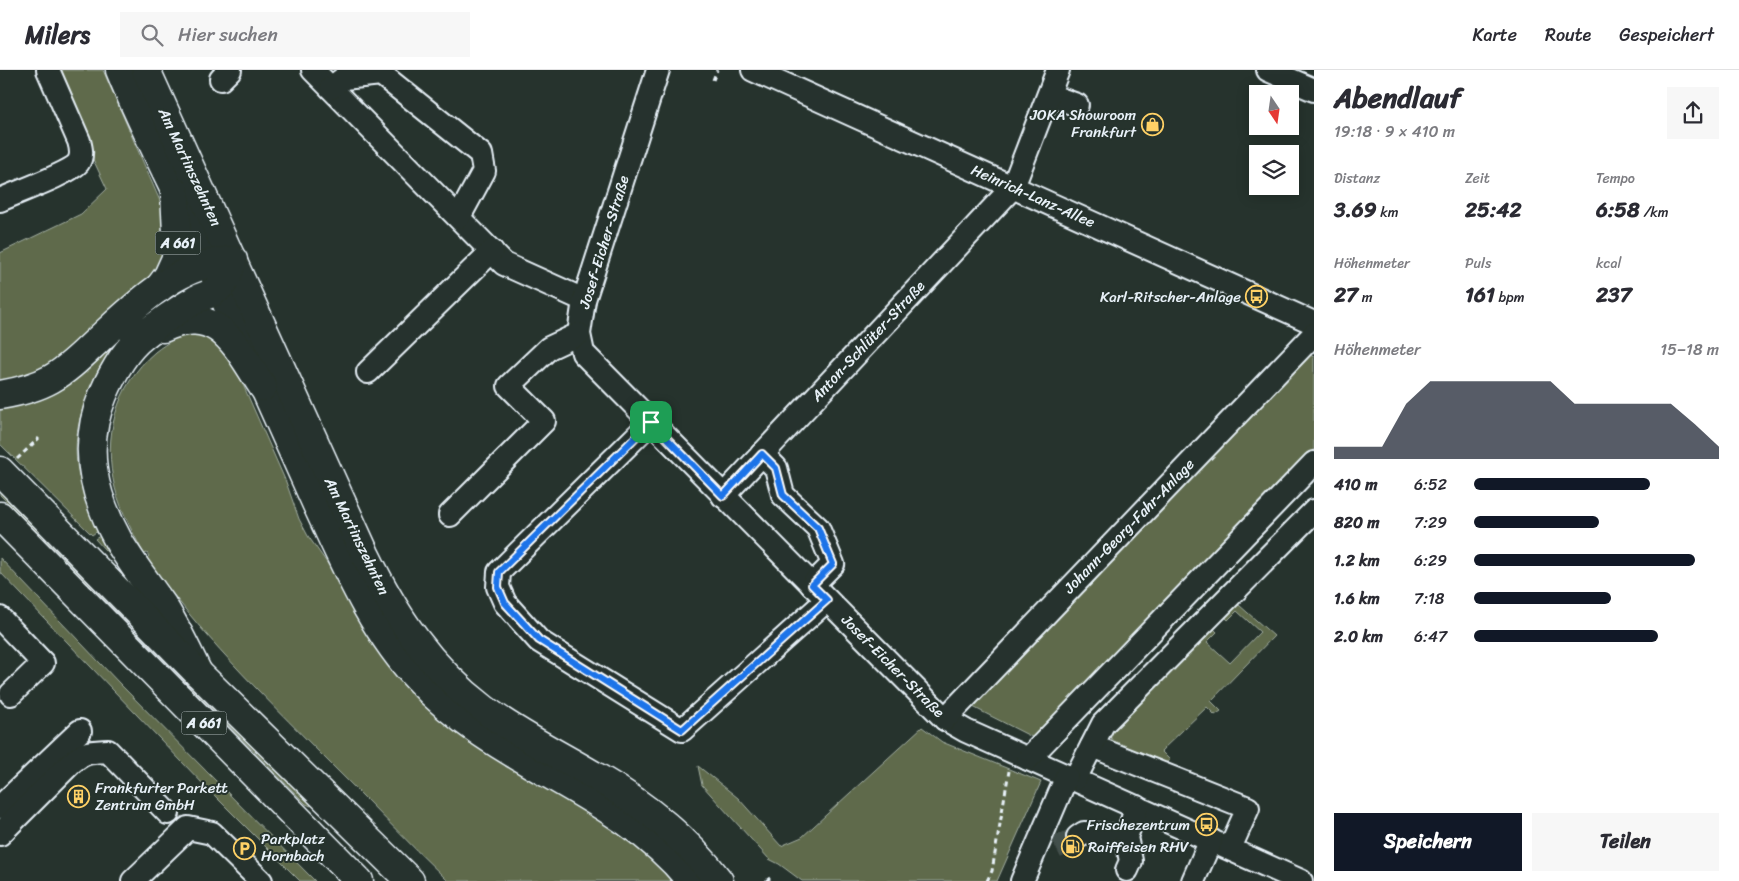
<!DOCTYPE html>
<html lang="de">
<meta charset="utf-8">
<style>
body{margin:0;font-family:Sriracha,sans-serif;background:#f7f7f7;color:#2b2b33;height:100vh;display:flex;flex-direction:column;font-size:19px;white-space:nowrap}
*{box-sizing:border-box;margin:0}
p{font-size:16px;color:#7c7c81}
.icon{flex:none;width:28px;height:28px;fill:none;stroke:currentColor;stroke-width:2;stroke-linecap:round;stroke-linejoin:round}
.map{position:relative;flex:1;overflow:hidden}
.sheet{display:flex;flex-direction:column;background:#fff;width:425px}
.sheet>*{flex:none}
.needle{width:32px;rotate:167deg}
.tools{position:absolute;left:1249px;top:15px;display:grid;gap:10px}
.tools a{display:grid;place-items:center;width:50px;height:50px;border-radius:0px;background:#fff;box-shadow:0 2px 12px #0003;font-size:25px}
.pin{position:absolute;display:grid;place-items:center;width:42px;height:42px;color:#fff;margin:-21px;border-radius:10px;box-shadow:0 2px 8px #0006}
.round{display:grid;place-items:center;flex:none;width:52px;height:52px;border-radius:0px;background:#f7f7f7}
.overview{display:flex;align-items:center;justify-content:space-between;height:85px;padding:0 20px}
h1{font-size:28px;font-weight:700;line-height:38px}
.metrics{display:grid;grid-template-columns:repeat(3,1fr);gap:8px;height:85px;padding:5px 20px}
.metrics div{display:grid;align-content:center}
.metrics b{font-size:21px;font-weight:700}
.metrics small{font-size:14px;font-weight:400}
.metrics p{font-size:14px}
.chart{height:140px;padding:10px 20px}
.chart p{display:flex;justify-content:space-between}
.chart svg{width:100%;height:90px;margin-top:5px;fill:#111827;opacity:.7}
.primary-button{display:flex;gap:10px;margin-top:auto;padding:10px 20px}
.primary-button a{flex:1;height:58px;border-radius:0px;background:#111827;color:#fff;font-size:20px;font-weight:700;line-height:58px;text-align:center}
.primary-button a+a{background:#f7f7f7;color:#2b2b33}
ul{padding:0 20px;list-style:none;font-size:16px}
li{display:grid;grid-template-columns:80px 60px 1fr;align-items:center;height:38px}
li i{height:12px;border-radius:6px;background:#111827}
header{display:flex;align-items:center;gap:30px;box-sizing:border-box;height:70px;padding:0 25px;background:#fff;border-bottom:1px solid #e1e1e2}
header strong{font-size:24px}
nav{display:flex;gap:28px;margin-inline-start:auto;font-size:18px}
.search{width:350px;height:45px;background:#f7f7f7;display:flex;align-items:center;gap:12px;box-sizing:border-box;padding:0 18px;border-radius:0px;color:#7c7c81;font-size:19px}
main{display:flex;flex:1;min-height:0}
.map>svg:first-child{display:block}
.green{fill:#5e6b4c;stroke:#a3aea2}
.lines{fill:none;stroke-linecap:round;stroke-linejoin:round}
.minor-tunnel{stroke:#43504b;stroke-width:22;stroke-dasharray:22 11;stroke-linecap:butt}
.minor-casing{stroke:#e8f1f8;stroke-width:26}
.major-casing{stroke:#e8f1f8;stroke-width:31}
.highway-casing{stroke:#e8f1f8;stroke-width:31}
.path{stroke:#e8f1f8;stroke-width:3;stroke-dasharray:5 4;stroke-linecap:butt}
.minor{stroke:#26332d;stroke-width:22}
.major{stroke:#26332d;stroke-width:28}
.highway{stroke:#26332d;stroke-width:28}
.route-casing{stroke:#fff;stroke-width:10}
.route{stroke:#1a73e8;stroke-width:6}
.labels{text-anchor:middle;stroke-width:4;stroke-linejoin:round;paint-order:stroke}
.shield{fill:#26332d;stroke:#aeb8bb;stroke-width:1}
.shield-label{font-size:14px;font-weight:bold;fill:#e8f1f8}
.poi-label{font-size:15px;fill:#e8f1f8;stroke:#26332d;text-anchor:end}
.street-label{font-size:15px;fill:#e8f1f8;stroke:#26332d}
</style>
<header>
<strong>Milers</strong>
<div class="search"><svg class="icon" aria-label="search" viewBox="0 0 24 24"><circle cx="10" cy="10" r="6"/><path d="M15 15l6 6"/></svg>Hier suchen</div>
<nav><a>Karte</a><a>Route</a><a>Gespeichert</a></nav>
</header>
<main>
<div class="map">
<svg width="1314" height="811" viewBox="0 0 1314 811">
<rect width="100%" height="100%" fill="#26332d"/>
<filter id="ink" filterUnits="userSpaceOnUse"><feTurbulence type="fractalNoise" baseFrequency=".02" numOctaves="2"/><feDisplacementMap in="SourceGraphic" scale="10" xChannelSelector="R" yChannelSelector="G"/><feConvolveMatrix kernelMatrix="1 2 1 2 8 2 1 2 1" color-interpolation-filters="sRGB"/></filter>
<g filter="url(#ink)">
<g class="green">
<polygon points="51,0 103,0 160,131 170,157 167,185 159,202 53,297 0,315 0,183 81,144 107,119"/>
<path d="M 200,209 L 203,215 C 181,231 159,247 138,263 C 129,269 118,275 110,283 C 99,295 92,312 87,327 C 61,393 86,434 116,492 L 95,469 L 100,466 L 96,462 L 92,465 L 0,374 L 0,332 L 148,235 Z"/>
<path d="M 200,262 L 217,272 L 237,301 L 286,412 L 299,449 L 308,466 L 342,514 L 507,693 L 505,696 L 508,698 L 511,696 L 552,719 L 645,780 L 676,811 L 448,811 C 406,771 366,728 324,687 C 262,624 197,562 147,488 L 149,486 L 147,483 L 144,484 C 133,463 121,441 115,418 C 102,368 116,315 155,282 C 161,277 168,273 174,269 L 173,264 Z"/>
<polygon points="1306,283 1314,287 1314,379 1034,668 973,637 978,624"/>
<polygon points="0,419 131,550 127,553 0,425"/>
<polygon points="0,488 120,614 315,811 300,811 205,716 0,502"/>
<polygon points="1239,535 1274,566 1211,631 1221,641 1215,645 1207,637 1161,681 1170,690 1164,694 1113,672 1110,666 1111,661 1211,556 1217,562 1207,572 1230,593 1260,562 1237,541 1228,550 1225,547 1233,536"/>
<polygon points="140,559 310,731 311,736 306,734 137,563"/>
<polygon points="922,657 942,672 1041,712 997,811 802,811 779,794 769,789 702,715 698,696 738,728 781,776 802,767"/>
</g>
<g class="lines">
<polyline class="minor-tunnel" points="1056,778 1078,767"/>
<defs>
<g id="minor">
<polyline points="313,0 504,194 584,230"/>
<polyline points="658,0 584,230 579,264 583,283 945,649 966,661 1301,811"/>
<polyline points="753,0 1314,253"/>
<polyline points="1268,0 1314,20"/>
<polyline points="221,9 230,0"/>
<polyline points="331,18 344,8 381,4 481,84 484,101 459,147"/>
<polyline points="1049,25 1077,35"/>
<path d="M 0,130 C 15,123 70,103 78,93 C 83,86 81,78 79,71 L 48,0"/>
<polyline points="368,302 492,181"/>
<polyline points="651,352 499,502 498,517 505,533 539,571 682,660 827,530"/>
<polyline points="762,384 776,398 783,425 818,458 833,494 812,515"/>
<polyline points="723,426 1013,117 1058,0"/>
<polyline points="450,445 544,351 509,316 549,278 579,264"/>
<polyline points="0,548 43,593 11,624"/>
<polyline points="945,649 1314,264"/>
<polyline points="1092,676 1248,738 1230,778"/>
<polyline points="1028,689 1314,393"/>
<polyline points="1075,709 1103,654 1314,441"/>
<polyline points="0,737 80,661"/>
<path d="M 0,764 L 70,694 C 85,681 89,682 108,681 L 168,743"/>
<polyline points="1078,767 1084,763 1126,767"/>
<polyline points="1127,800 1131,791 1126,767 1137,737"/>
<polyline points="133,811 188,758 212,763 261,811"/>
<polyline points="1022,811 1067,706"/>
<polyline points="1193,811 1211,770"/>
</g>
<g id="major">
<path d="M 120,0 C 143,57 172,112 198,167 C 212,198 225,230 239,261 C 265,319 291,377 317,435 C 346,497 372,560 420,611 C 498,696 619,721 691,811"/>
<path d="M 146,0 L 365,484 C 395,546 429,597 484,639 C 520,666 560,685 598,708 C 645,735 686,768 719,811"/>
</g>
<g id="highway">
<polyline points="159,218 168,206 178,184 175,122"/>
<path d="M 163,258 C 219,232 237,278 263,317"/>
<path d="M 0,325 C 18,322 35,318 51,309 C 69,299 83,284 98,270 C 136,235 178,192 233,190 C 230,199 227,211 220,217 C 215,223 204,226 197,229 C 178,240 160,252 143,266 C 125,280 112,304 103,325 C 82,375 92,423 118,470 C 131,493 148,514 163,536 C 176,557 187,580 198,603"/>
<polyline points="0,401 198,603 410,811"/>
<polyline points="0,446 359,811"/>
</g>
</defs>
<use href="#minor" class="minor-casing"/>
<use href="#major" class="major-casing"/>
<use href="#highway" class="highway-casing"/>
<g class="path">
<polyline points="713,10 717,0"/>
<polyline points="17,389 39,368"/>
<polyline points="766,811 773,806"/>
<polyline points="987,811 992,801 1009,701"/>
</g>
<use href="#minor" class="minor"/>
<use href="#major" class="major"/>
<use href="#highway" class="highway"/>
</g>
</g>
<g class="lines" filter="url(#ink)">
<defs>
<polygon id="route" points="651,352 723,426 762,384 776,398 783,425 818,458 833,494 812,515 827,530 682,660 539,570 505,533 498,517 499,502"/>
</defs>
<use href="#route" class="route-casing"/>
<use href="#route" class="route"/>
</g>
<defs>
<symbol id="shop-ring" viewBox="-11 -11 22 22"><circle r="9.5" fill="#26332d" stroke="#ffd166" stroke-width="1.5"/><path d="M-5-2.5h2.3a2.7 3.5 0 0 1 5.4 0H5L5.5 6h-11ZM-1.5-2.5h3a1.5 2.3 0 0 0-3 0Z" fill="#ffd166"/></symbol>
<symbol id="bus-ring" viewBox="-11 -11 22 22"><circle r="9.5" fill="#26332d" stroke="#ffd166" stroke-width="1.5"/><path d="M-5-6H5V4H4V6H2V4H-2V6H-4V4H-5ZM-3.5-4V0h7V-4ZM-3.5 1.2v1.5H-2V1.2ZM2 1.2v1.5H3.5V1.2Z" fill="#ffd166"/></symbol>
<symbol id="building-ring" viewBox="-11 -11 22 22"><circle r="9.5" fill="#26332d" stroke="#ffd166" stroke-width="1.5"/><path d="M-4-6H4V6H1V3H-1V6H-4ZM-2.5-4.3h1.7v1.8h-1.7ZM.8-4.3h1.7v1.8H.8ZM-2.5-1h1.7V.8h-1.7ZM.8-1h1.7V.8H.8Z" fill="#ffd166"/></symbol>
<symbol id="fuel-ring" viewBox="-11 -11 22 22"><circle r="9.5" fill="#26332d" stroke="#ffd166" stroke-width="1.5"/><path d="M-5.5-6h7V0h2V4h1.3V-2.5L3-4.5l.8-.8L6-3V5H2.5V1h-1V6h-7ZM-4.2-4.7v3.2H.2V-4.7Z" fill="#ffd166"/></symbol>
<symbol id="parking-ring" viewBox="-11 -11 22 22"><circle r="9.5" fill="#26332d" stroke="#ffd166" stroke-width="1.5"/><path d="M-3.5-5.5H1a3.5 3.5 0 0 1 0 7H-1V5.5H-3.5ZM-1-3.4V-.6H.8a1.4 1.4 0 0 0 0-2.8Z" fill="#ffd166"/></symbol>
</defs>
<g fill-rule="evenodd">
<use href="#shop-ring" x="1140" y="42" width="25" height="25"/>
<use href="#bus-ring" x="1244" y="214" width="25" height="25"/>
<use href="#building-ring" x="66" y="714" width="25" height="25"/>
<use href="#bus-ring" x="1194" y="742" width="25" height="25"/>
<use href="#fuel-ring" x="1060" y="764" width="25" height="25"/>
<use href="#parking-ring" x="232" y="766" width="25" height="25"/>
</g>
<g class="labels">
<g class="shield">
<rect x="155.5" y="161.5" width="45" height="23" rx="4"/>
<rect x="181.5" y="641.5" width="45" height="23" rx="4"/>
</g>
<g class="shield-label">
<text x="178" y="178">A 661</text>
<text x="204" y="658">A 661</text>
</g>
<g class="poi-label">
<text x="1136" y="50">JOKA Showroom<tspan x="1136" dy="17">Frankfurt</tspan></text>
<text x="1241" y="232">Karl-Ritscher-Anlage</text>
<text x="95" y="723" text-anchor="start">Frankfurter Parkett<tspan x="95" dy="17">Zentrum GmbH</tspan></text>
<text x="1190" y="760">Frischezentrum</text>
<text x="261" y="774" text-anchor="start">Parkplatz<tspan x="261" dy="17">Hornbach</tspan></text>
<text x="1088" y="782" text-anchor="start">Raiffeisen RHV</text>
</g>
<g class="street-label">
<text transform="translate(190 97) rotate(65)" y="5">Am Martinszehnten</text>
<text transform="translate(1033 126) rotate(24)" y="5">Heinrich-Lanz-Allee</text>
<text transform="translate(604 172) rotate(-73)" y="5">Josef-Eicher-Straße</text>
<text transform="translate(868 271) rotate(-47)" y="5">Anton-Schlüter-Straße</text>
<text transform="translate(1129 456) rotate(-46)" y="5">Johann-Georg-Fahr-Anlage</text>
<text transform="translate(357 466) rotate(64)" y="5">Am Martinszehnten</text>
<text transform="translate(893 596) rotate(45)" y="5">Josef-Eicher-Straße</text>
</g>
</g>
</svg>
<div class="tools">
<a><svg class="needle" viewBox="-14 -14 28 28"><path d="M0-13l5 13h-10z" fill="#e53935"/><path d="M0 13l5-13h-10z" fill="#7c7c81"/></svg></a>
<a><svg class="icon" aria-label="layers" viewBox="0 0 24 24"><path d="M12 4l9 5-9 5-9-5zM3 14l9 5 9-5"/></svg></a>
</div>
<div class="pin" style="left:651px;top:352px;background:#1e9e55"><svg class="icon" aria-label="arrive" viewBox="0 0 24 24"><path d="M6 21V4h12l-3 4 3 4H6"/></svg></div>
</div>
<section class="sheet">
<div class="overview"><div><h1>Abendlauf</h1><p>19:18 · 9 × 410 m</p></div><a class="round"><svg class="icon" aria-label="share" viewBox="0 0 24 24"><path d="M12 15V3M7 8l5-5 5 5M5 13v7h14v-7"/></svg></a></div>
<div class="metrics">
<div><p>Distanz</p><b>3.69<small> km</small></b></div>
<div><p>Zeit</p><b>25:42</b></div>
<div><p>Tempo</p><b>6:58<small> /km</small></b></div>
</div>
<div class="metrics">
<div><p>Höhenmeter</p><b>27<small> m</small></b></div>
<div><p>Puls</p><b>161<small> bpm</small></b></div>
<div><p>kcal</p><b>237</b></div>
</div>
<div class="chart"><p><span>Höhenmeter</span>15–18 m</p>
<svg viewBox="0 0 160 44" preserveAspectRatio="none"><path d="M0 44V38L10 38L20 38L30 17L40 6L50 6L60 6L70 6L80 6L90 6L100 17L110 17L120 17L130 17L140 17L150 27L160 38V44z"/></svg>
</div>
<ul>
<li><b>410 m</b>6:52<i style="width:72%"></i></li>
<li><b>820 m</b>7:29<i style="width:51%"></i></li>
<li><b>1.2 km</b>6:29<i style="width:90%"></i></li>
<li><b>1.6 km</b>7:18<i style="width:56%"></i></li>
<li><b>2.0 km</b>6:47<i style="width:75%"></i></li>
</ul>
<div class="primary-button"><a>Speichern</a><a>Teilen</a></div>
</section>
</main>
